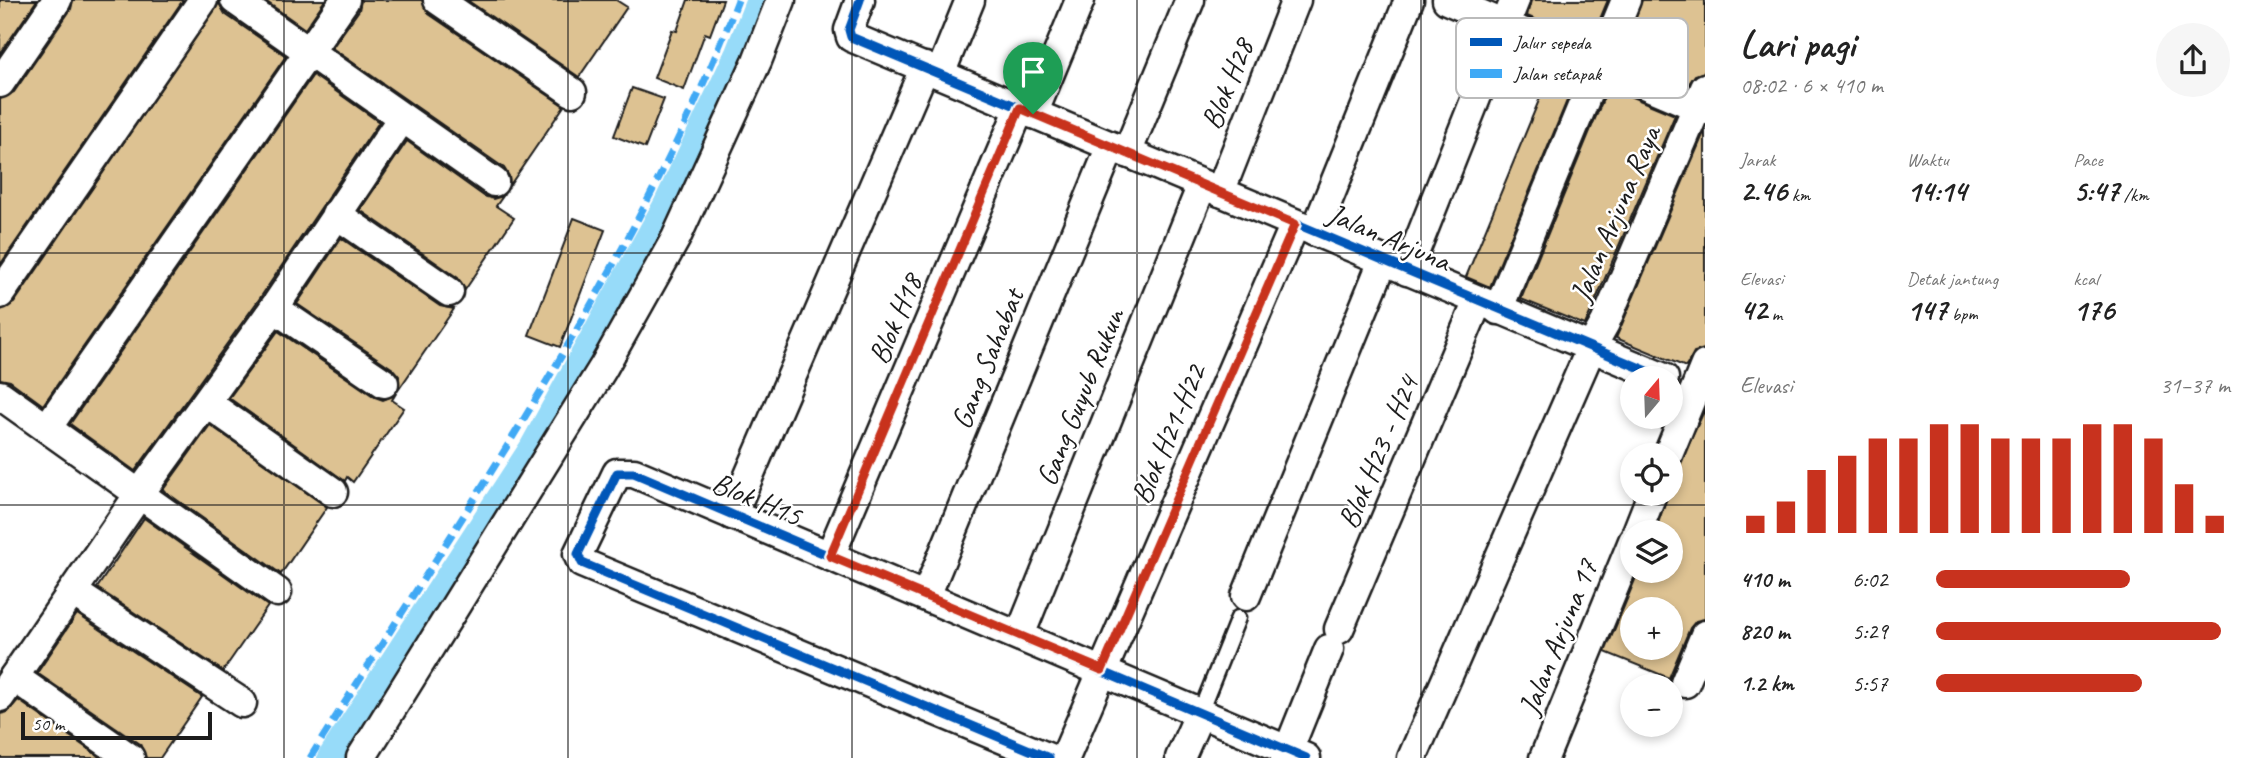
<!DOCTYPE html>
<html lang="id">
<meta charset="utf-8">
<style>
body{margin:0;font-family:Caveat,sans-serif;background:#f6f6f6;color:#222;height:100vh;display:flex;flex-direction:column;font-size:26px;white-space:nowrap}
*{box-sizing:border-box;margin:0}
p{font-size:23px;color:#767676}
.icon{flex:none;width:38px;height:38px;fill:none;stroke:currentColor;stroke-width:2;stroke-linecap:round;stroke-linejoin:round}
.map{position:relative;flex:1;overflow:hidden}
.drawer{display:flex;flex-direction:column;background:#fff;width:560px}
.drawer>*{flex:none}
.needle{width:46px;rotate:19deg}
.fabs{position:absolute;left:1620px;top:366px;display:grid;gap:14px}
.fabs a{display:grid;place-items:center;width:63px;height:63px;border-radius:50%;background:#fff;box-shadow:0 4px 10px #0003;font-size:35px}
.scale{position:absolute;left:21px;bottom:18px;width:191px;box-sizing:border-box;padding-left:7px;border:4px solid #1c1c1c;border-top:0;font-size:19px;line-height:24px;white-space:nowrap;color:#1c1c1c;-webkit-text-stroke:5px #fff;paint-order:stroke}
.pin{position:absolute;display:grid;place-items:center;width:60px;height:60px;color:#fff;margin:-72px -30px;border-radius:50% 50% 50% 0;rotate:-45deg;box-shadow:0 0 7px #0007}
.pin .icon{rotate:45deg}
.round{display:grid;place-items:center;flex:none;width:74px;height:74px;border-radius:37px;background:#f6f6f6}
.head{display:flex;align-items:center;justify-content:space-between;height:119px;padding:0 35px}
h1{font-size:38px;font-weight:600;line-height:52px}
.figures{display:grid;grid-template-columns:repeat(3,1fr);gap:10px;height:119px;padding:7px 35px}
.figures div{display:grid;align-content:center}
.figures b{font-size:30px;font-weight:600}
.figures small{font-size:19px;font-weight:400}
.figures p{font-size:19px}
.chart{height:196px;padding:14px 35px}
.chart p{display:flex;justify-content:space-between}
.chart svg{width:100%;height:126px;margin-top:7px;stroke:#c8321e;stroke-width:6}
ul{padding:0 35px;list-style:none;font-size:23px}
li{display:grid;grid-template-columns:112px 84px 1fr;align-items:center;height:52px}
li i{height:18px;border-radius:9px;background:#c8321e}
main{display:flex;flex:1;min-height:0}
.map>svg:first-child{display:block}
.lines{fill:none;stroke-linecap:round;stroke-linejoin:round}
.canal{stroke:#97dbf9;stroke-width:26}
.building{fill:#ddc292;stroke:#1c1c1c;stroke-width:2;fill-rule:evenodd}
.service-casing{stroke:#1c1c1c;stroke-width:19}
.minor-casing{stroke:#1c1c1c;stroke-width:33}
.service{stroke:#fff;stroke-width:14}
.minor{stroke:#fff;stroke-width:28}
.quiet{stroke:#3fa9f5;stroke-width:7;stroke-dasharray:14 7;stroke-linecap:butt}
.cycleway-casing{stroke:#fff;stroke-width:13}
.cycleway{stroke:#0057b8;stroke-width:9}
.route-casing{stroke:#fff;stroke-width:14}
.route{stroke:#c8321e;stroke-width:9}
.grid{fill:none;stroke:#1c1c1c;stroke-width:2;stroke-opacity:0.55}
.labels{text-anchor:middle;stroke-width:5;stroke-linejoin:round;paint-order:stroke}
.street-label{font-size:30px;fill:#1c1c1c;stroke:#fff}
.key{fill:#fff;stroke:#bbb;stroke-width:2}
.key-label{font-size:19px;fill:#1c1c1c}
</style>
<main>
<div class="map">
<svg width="1705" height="758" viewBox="0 0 1705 758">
<rect width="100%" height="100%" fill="#fff"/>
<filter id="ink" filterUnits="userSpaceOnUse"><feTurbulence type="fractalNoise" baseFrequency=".0143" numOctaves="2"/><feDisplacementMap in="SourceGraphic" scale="14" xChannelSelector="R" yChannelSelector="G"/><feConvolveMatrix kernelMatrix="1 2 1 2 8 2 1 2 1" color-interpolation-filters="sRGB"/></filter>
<g filter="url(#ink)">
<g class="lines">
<polyline class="canal" points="330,758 532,448 666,205 738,53 759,0"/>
</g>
<g class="building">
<polygon points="0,0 37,0 0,54"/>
<polygon points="73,0 183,0 0,265 0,99 14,92 71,9"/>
<polygon points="264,0 325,0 305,29"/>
<polygon points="361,0 422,0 429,14 564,106 510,185 509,176 504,168 332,48 359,10"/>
<polygon points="467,0 616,0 627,7 579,77"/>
<polygon points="688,0 723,0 710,35 705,33 684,90 654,78 672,30 677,31"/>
<polygon points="1531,0 1608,0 1590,43 1527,16"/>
<polygon points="1642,0 1705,0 1705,72 1695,75 1688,85 1621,56"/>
<polygon points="219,3 225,14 286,56 43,405 10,381 0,379 0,310 14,303"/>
<polygon points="1554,64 1578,74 1490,287 1466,277"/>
<polygon points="313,75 379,122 260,298 135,471 70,424"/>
<polygon points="1608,87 1675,115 1585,325 1521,299"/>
<polygon points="632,88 664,99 645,148 614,136"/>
<polygon points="1705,130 1705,349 1694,352 1686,367 1616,338"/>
<polygon points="407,141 484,196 493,199 503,196 496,206 514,218 465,290 458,278 360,210"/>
<polygon points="574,218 605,230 560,347 529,335"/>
<polygon points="341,238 440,306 454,309 399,389 399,376 393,369 297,304"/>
<polygon points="278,331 375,397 383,400 395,395 392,400 404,408 353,482 347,477 345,481 229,398"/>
<path d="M 1705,409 L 1705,619 L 1696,621 L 1690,628 L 1669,678 L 1605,652 L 1639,570 L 1671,570 L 1671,532 L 1655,532 L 1668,494 L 1671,494 L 1671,483 ZM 1633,609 L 1671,609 L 1671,648 L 1633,648 Z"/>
<polygon points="210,425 327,507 281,574 163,490"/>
<polygon points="144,518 268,606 223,671 97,588"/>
<polygon points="77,614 202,697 160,758 146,758 140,744 37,673"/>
<polygon points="18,700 101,758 0,758 0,714 8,712"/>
</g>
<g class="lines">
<defs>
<polyline id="service" points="1199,715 1238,618"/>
<g id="minor">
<polyline points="235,0 494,182"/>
<polyline points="438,0 572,92"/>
<polyline points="860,0 849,30 851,37 1664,378"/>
<polyline points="1447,0 1705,110"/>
<polyline points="940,74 970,0"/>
<polyline points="0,83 57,0"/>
<polyline points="1033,114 1080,0"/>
<polyline points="1127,153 1190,0"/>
<polyline points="1220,192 1296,0"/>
<polyline points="336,214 449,292"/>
<polyline points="1315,232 1409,0"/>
<polyline points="1407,271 1515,0"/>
<polyline points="0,294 203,0"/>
<polyline points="274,308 384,383"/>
<polyline points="1498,310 1626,0"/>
<polyline points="0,395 277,592"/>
<polyline points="207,403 333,492"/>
<polyline points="47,428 345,0"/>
<polyline points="1668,455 1705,365"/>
<polyline points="732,515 925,67"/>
<polyline points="1637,532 1652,494"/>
<polyline points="830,556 1020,108"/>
<polyline points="73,592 242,703"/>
<polyline points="926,596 1111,146"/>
<polyline points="1246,596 1383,261"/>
<polyline points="1339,629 1478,301"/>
<polyline points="1020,635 1202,185"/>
<polyline points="14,677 130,758"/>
<polyline points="1685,683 1705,635"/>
<polyline points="0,697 140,493 274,308 402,118"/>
<polyline points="361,758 603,368 676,238 757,61 781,0"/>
<polyline points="1049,758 582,563 578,554 617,473 634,473 1306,758"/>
<polyline points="1065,758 1295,224"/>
<polyline points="1180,758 1199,715"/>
<polyline points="1285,758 1329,649"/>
<polyline points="1412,758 1592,346 1605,323 1705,88"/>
<polyline points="1544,758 1633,541"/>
</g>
</defs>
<use href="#service" class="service-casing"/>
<use href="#minor" class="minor-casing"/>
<use href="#service" class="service"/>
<use href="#minor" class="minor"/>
<path class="quiet" d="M 310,758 C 463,512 633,272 738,0"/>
<defs>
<g id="cycleway">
<polyline points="860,0 849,30 851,37 1664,378"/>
<polyline points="1049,758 582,563 578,554 617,473 634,473 1306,758"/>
</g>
</defs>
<use href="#cycleway" class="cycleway-casing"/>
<use href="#cycleway" class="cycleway"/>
</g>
</g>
<g class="lines" filter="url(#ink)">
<defs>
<polygon id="route" points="1020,108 1295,224 1102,670 830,556"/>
</defs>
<use href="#route" class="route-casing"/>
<use href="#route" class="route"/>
</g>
<path class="grid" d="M 284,0 L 284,758M 568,0 L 568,758M 852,0 L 852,758M 1137,0 L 1137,758M 1421,0 L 1421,758M 0,253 L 1705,253M 0,505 L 1705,505"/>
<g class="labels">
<g class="street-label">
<text transform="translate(1227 84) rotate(-68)" y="10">Blok H28</text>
<text transform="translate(1615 214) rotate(-67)" y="10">Jalan Arjuna Raya</text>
<text transform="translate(1389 237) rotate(23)" y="10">Jalan Arjuna</text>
<text transform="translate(895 319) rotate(-67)" y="10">Blok H18</text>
<text transform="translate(987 359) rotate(-68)" y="10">Gang Sahabat</text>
<text transform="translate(1080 397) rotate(-68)" y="10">Gang Guyub Rukun</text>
<text transform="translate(1168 434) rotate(-67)" y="10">Blok H21-H22</text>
<text transform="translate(1378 452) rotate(-67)" y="10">Blok H23 - H24</text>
<text transform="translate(757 499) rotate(23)" y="10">Blok H15</text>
<text transform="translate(1558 637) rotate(-68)" y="10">Jalan Arjuna 17</text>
</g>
</g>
<rect x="1456" y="18" width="232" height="80" rx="10" class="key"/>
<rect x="1470" y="38" width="32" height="8" fill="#0057b8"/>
<rect x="1470" y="69" width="32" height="9" fill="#3fa9f5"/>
<g class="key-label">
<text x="1514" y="49">Jalur sepeda</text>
<text x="1514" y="80">Jalan setapak</text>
</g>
</svg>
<div class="fabs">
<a><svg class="needle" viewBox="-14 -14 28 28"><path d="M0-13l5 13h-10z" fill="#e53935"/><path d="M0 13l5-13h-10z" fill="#767676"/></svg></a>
<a><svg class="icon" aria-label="locate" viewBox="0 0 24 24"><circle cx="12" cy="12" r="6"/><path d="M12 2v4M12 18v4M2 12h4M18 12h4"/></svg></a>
<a><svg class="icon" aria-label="layers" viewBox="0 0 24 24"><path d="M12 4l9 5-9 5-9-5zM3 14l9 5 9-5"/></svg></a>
<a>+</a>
<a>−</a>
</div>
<div class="scale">50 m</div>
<div class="pin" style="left:1033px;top:114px;background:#1e9e55"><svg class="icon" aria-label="arrive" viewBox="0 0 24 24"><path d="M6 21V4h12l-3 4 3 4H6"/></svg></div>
</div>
<section class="drawer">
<div class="head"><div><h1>Lari pagi</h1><p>08:02 · 6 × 410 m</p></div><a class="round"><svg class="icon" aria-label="share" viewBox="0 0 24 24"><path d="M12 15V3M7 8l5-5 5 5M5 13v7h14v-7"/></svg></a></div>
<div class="figures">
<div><p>Jarak</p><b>2.46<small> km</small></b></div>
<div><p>Waktu</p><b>14:14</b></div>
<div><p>Pace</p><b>5:47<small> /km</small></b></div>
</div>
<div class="figures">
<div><p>Elevasi</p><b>42<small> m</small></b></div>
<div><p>Detak jantung</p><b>147<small> bpm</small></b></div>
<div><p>kcal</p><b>176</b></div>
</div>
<div class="chart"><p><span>Elevasi</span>31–37 m</p>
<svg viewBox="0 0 160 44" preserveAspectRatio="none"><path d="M5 44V38M15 44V33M25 44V22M35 44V17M45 44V11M55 44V11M65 44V6M75 44V6M85 44V11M95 44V11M105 44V11M115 44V6M125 44V6M135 44V11M145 44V27M155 44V38"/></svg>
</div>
<ul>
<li><b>410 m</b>6:02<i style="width:66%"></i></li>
<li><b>820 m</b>5:29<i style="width:97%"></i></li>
<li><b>1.2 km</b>5:57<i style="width:70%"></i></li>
</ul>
</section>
</main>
